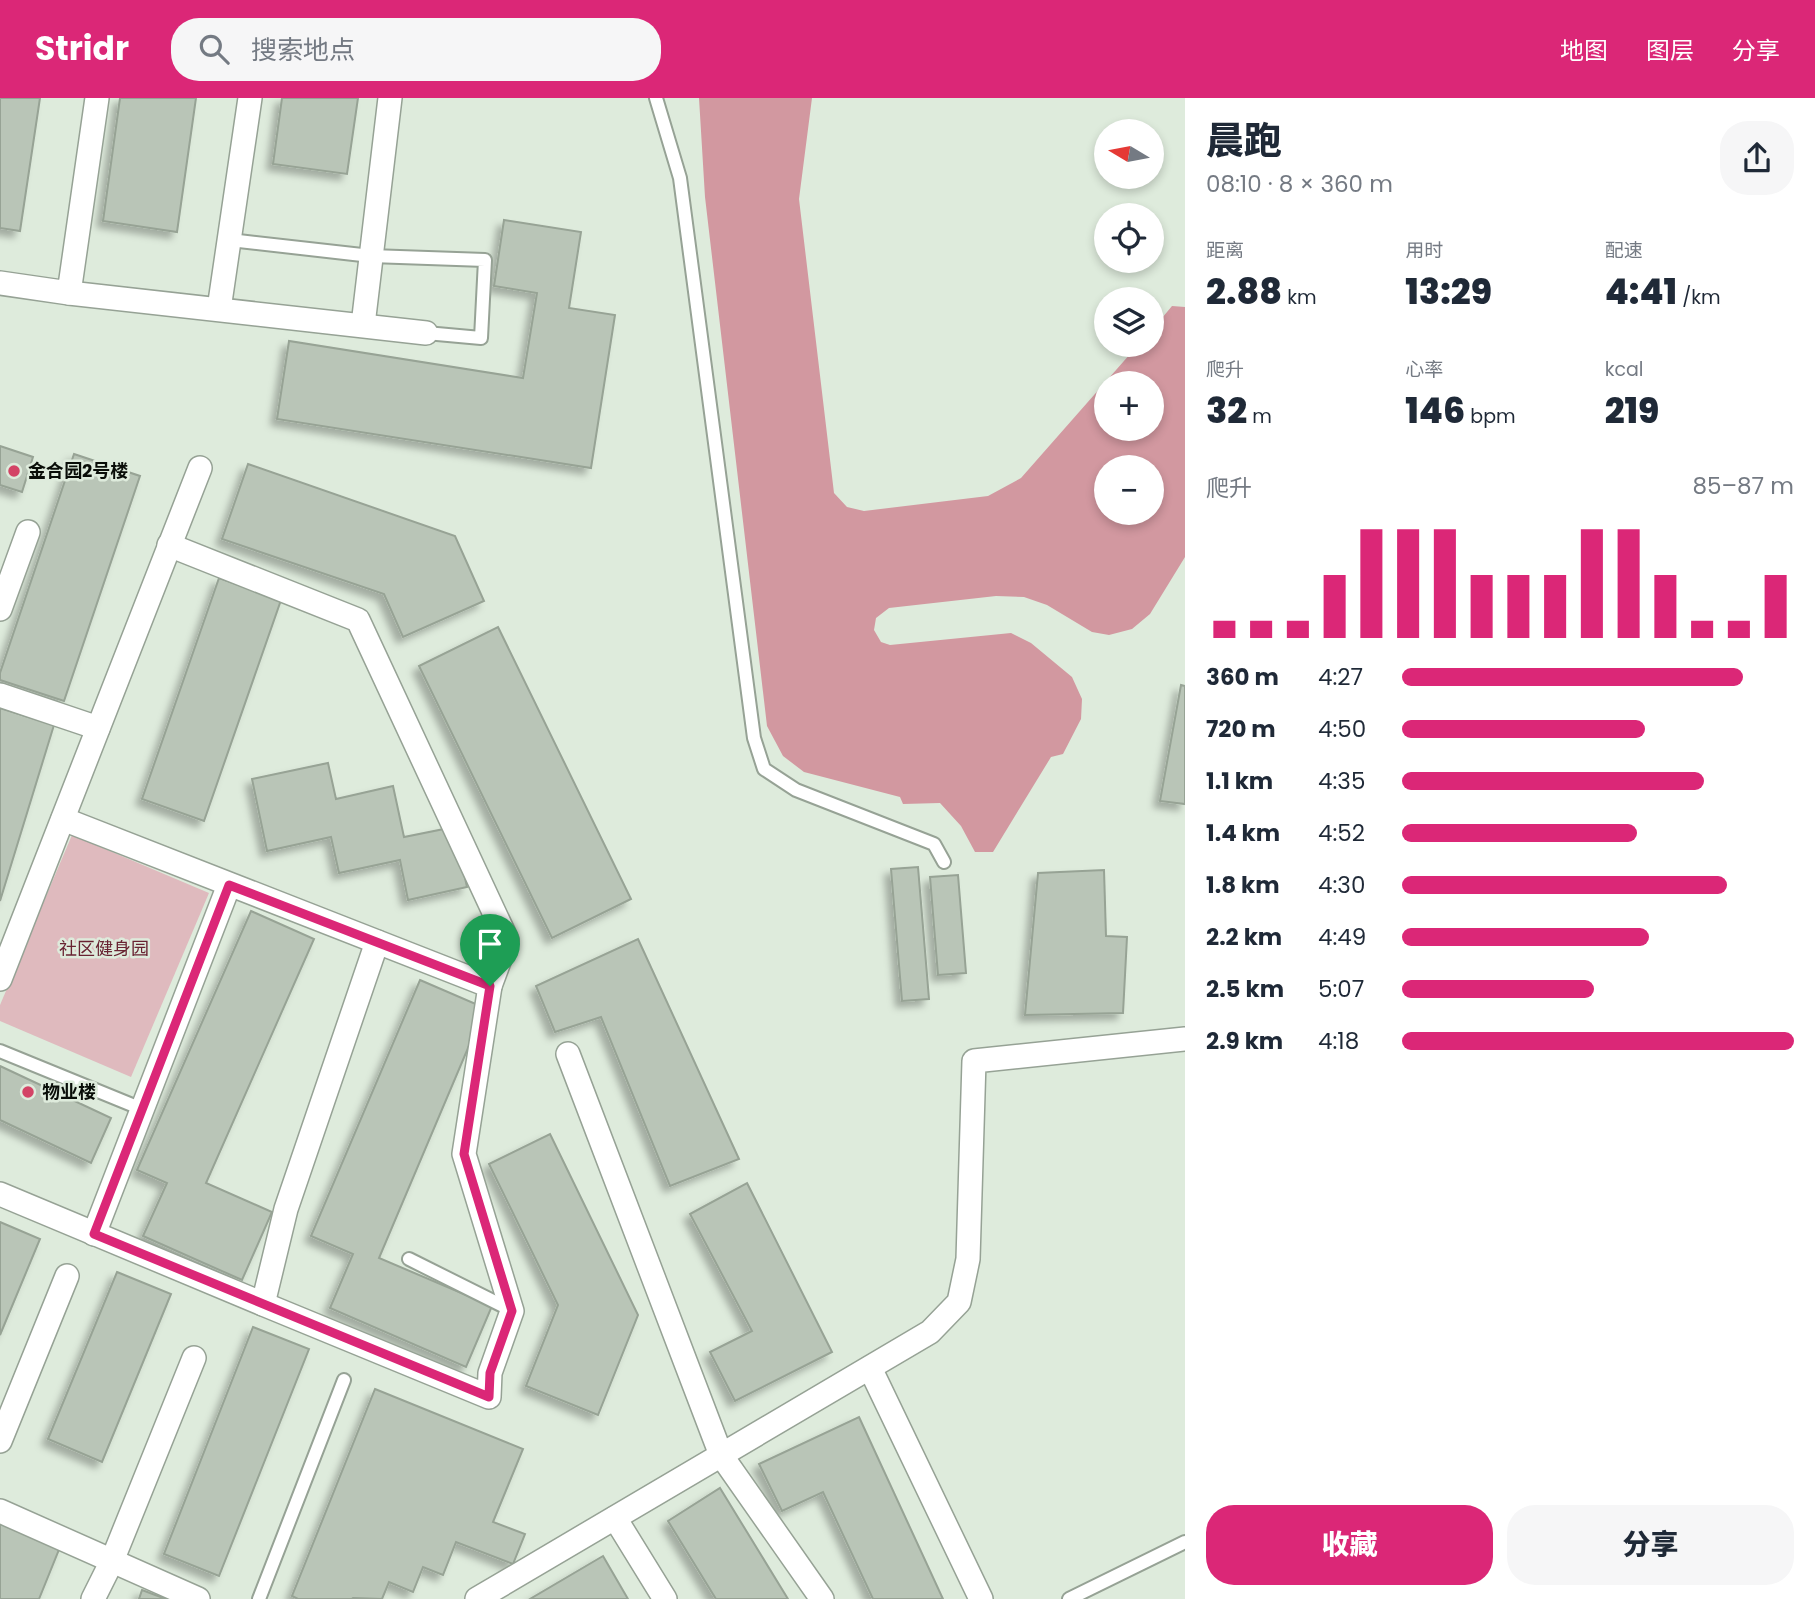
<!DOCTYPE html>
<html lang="zh">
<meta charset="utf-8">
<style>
body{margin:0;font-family:Poppins,"Noto Sans SC",sans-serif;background:#f6f6f7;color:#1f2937;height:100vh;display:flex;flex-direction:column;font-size:26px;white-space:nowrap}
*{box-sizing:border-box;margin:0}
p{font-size:23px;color:#747a83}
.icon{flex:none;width:38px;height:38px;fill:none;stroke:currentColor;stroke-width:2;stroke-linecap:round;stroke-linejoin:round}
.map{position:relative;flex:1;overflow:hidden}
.side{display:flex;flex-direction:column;background:#fff;width:630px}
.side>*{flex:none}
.needle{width:46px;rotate:280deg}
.fabs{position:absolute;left:1094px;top:21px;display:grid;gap:14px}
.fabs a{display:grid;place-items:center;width:70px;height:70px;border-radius:50%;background:#fff;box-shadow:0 4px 10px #0003;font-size:35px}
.pin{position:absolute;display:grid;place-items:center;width:60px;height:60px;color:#fff;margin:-72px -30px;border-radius:50% 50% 50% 0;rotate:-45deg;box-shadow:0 0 7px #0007}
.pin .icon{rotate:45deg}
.round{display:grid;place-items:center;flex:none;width:74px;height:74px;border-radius:28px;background:#f6f6f7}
.summary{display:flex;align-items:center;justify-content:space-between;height:119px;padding:0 21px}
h1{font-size:38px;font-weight:800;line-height:52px}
.metrics{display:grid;grid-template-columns:repeat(3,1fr);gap:10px;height:119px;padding:7px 21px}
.metrics div{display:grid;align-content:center}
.metrics b{font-size:35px;font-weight:800}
.metrics small{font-size:19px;font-weight:400}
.metrics p{font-size:19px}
.chart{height:196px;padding:14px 21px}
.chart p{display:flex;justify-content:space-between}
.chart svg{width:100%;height:126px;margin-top:7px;stroke:#db2777;stroke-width:6}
.primary-button{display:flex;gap:14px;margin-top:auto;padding:14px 21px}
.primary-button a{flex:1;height:80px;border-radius:28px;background:#db2777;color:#fff;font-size:28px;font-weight:800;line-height:80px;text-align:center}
.primary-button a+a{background:#f6f6f7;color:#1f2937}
ul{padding:0 21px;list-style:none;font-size:23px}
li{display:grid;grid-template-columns:112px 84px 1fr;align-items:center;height:52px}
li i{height:18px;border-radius:9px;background:#db2777}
header{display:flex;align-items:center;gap:42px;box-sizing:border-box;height:98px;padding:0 35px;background:#db2777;color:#fff}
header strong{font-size:33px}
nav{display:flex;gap:38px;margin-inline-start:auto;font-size:24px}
.search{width:490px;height:63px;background:#f6f6f7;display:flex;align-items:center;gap:18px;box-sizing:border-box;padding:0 24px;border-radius:28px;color:#747a83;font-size:26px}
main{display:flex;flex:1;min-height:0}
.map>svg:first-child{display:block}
.green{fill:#dfbabe}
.water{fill:#d298a0;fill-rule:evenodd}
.building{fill:#b9c5b7;stroke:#97a395;stroke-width:2;filter:url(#shadow)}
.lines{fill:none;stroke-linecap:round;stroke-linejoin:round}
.lane-casing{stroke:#96a295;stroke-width:16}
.street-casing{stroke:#96a295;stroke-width:26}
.lane{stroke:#fff;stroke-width:12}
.street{stroke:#fff;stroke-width:23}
.route-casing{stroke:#fff;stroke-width:14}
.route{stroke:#db2777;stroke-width:9}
.poi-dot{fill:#d34466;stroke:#deebdc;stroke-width:2.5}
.labels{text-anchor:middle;stroke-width:5;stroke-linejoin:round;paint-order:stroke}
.poi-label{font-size:18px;font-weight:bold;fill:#090d08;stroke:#deebdc;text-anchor:start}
.park-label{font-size:18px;fill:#692332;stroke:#deebdc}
</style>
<header>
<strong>Stridr</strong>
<div class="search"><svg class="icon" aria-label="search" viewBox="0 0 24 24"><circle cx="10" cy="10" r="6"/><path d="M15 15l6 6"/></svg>搜索地点</div>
<nav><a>地图</a><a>图层</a><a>分享</a></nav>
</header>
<main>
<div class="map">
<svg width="1185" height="1501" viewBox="0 0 1185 1501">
<defs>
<filter id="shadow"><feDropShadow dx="-6" dy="6" stdDeviation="3.5" flood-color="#0004"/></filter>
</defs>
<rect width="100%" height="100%" fill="#deebdc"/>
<polygon class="green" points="72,737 209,795 131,979 0,923 0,907"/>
<path class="water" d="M 699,0 L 812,0 L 799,101 L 834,395 L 847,409 L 864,413 L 988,398 L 1021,380 L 1138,247 L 1152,247 L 1152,232 L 1172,208 L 1185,209 L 1185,459 L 1150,516 L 1132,531 L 1109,537 L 1092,534 L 1047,507 L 1024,499 L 996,498 L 889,510 L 876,520 L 874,532 L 881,544 L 890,547 L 1011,535 L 1031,545 L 1072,579 L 1082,601 L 1081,621 L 1063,656 L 1051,659 L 993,754 L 975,754 L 961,728 L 940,705 L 903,706 L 900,699 L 804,674 L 783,658 L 767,628 L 705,99 ZM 1106,285 L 1152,285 L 1152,331 L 1106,331 ZM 1106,369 L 1152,369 L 1152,415 L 1106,415 Z"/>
<g class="building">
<polygon points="0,0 40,0 20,133 0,130"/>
<polygon points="120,0 196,0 177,134 103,123"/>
<polygon points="282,0 358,0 347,76 273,66"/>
<polygon points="504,122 581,134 569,210 615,217 591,370 277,321 289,243 523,280 537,195 494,188"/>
<polygon points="0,348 33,359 22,394 0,387"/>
<polygon points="74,356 140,378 64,603 0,582 0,575"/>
<polygon points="248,366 455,438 484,503 403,539 384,496 222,441"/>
<polygon points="219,480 281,502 204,723 142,701"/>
<polygon points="498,529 631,801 552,840 419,568"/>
<polygon points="1181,587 1185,588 1185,706 1160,703"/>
<polygon points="0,610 54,627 0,803"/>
<polygon points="328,665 336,701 393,688 404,739 454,729 467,789 408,802 400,762 339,775 331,739 267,753 252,681"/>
<polygon points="918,769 929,901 902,903 891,771"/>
<polygon points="1104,772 1106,838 1127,839 1123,915 1025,917 1038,775"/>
<polygon points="958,777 966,875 938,877 930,779"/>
<polygon points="251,813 314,841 206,1085 272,1114 242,1182 143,1138 167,1085 137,1072"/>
<polygon points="638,841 739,1061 670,1088 601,919 555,934 536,888"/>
<polygon points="420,882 485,910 379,1160 492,1208 466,1269 330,1210 353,1156 311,1138"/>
<polygon points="0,968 111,1020 91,1065 0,1022"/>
<polygon points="550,1036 638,1217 598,1317 526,1288 558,1207 489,1066"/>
<polygon points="747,1085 832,1254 735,1303 710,1254 752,1233 690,1116"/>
<polygon points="0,1124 40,1141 0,1237"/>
<polygon points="117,1174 171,1196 102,1364 48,1341"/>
<polygon points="253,1229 309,1251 219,1478 164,1456"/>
<polygon points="375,1291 523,1351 493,1424 525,1436 513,1466 456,1444 443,1477 423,1469 413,1494 389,1484 382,1501 353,1500 352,1501 298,1501 292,1498"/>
<polygon points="859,1319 943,1501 873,1501 823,1394 782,1413 759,1366"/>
<polygon points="720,1390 788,1501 716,1501 668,1423"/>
<polygon points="0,1425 60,1449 39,1501 0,1501"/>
<polygon points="603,1458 628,1501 530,1501"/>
<polygon points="142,1492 166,1501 139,1501"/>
</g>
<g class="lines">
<defs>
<g id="lane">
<polyline points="656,0 680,80 754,640 764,671 796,692 934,746 944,764"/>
<polyline points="230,142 371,158 485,162 481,240 426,235"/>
<polyline points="0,953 142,1011"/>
<polyline points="409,1161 511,1212"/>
<polyline points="259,1501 344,1282"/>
<polyline points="1069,1501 1185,1444"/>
</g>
<g id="street">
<polyline points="0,185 69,195 97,0"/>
<polyline points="69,195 426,235"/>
<polyline points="219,211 250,0"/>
<polyline points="363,227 390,0"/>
<polyline points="169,447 358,522 507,842 490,888"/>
<polyline points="0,511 28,434"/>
<polyline points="0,597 98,630"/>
<polyline points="63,721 490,888 464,1056 512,1213 490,1275 489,1299 263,1206"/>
<polyline points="0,881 200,370"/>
<polyline points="568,956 721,1357 822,1501"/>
<polyline points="0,1096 263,1206 286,1111 377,844"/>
<polyline points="94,1136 229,787"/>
<polyline points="870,1270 981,1501"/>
<polyline points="0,1343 67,1178"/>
<polyline points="0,1413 198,1501"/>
<polyline points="615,1420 665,1501"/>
<polyline points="93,1501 112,1463 194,1260"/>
<polyline points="477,1501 930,1234 959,1204 968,1161 974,963 1185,941"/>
</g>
</defs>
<use href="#lane" class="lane-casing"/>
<use href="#street" class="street-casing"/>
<use href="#lane" class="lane"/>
<use href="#street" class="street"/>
</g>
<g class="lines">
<defs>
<polygon id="route" points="229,787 490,888 464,1056 512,1213 490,1275 489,1299 94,1136"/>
</defs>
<use href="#route" class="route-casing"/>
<use href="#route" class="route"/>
</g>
<g class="poi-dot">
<circle cx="14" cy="373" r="7"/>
<circle cx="28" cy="994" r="7"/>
</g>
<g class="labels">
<g class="poi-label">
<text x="28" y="379">金合园2号楼</text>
<text x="42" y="1000">物业楼</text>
</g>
<g class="park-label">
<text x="104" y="857">社区健身园</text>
</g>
</g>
</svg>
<div class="fabs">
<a><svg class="needle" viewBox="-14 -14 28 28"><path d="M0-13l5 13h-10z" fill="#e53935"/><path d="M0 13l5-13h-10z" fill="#747a83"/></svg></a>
<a><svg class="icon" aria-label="locate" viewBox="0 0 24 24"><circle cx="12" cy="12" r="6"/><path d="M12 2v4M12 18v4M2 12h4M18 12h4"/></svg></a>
<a><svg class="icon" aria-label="layers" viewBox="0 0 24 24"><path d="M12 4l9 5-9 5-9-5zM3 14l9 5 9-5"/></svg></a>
<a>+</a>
<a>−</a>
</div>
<div class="pin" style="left:490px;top:888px;background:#1e9e55"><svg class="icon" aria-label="arrive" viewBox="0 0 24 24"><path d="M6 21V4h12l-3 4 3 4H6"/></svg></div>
</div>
<section class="side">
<div class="summary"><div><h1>晨跑</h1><p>08:10 · 8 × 360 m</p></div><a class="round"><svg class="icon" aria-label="share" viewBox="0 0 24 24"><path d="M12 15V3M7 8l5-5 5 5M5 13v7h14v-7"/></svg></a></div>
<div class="metrics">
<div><p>距离</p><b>2.88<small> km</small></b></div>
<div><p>用时</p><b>13:29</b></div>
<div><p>配速</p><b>4:41<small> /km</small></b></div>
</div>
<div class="metrics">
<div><p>爬升</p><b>32<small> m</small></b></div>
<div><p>心率</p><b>146<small> bpm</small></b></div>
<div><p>kcal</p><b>219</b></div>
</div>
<div class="chart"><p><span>爬升</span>85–87 m</p>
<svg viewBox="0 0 160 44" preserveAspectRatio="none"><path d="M5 44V38M15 44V38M25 44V38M35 44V22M45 44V6M55 44V6M65 44V6M75 44V22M85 44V22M95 44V22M105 44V6M115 44V6M125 44V22M135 44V38M145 44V38M155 44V22"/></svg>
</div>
<ul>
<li><b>360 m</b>4:27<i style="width:87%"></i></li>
<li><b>720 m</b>4:50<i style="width:62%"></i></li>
<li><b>1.1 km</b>4:35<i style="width:77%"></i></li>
<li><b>1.4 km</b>4:52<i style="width:60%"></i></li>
<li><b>1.8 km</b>4:30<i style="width:83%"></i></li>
<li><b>2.2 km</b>4:49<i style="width:63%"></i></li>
<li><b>2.5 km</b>5:07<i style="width:49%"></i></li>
<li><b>2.9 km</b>4:18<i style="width:100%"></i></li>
</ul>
<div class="primary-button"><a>收藏</a><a>分享</a></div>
</section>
</main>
